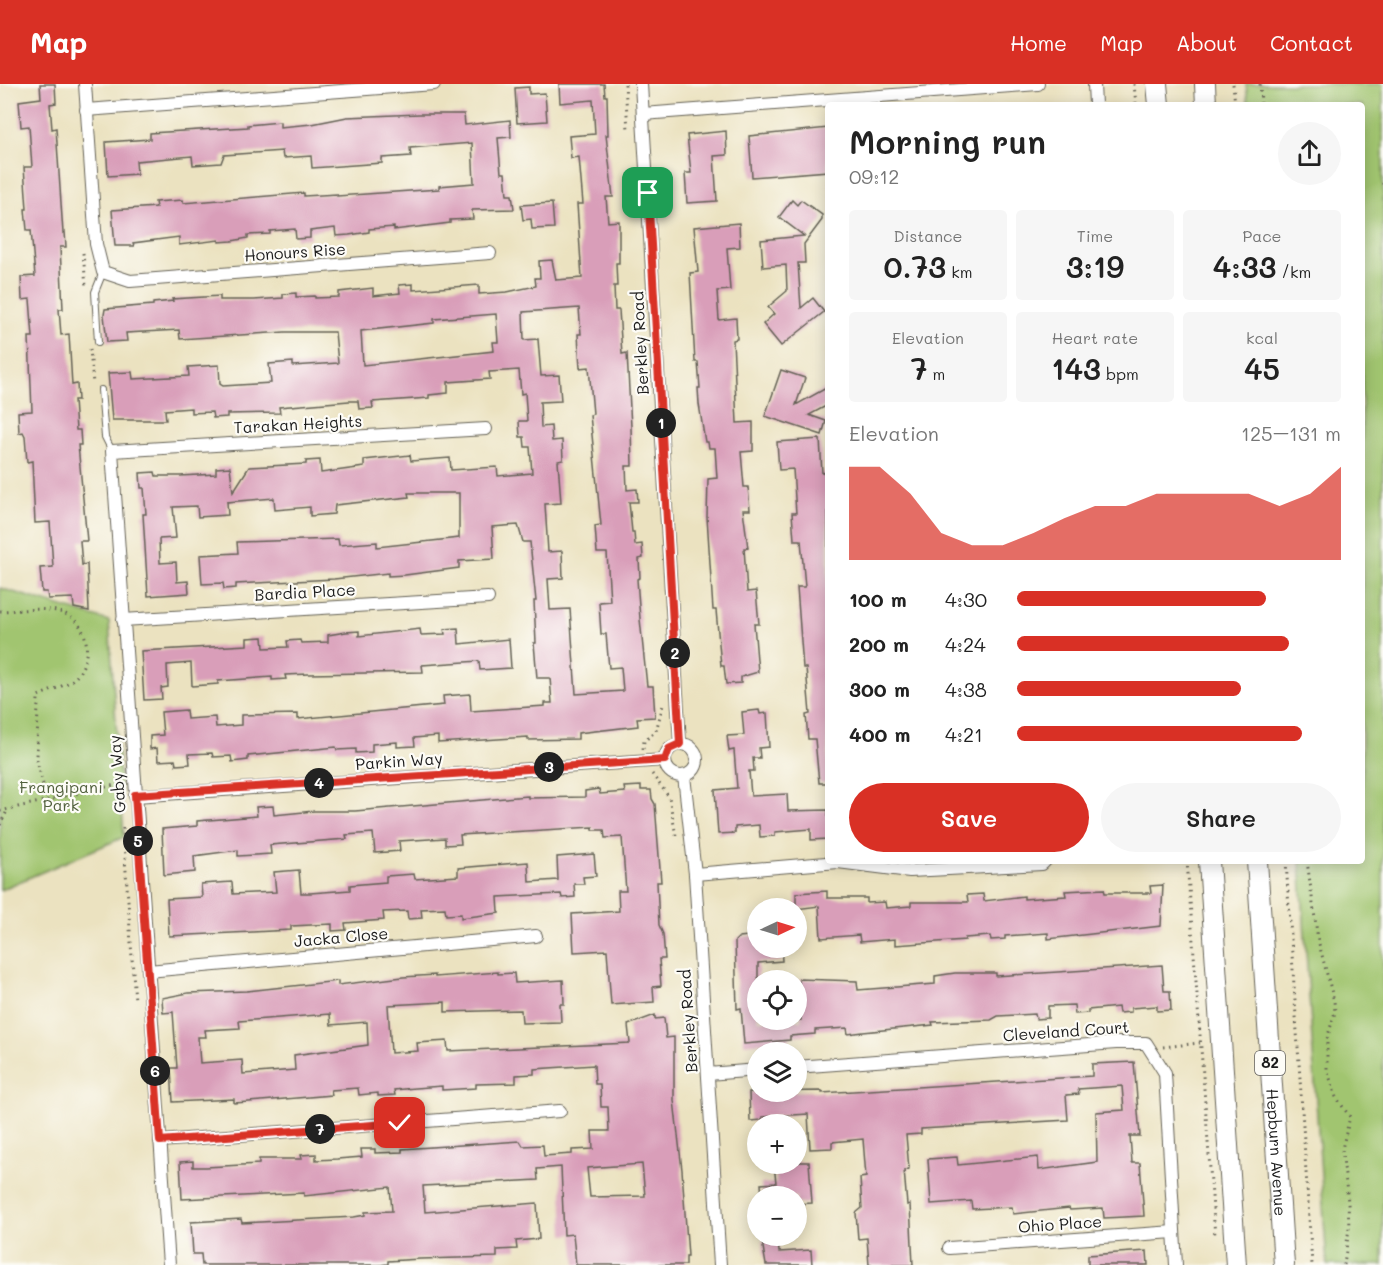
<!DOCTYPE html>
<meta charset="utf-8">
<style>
body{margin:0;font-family:Mali,sans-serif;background:#f6f6f6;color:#222;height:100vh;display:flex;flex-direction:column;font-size:22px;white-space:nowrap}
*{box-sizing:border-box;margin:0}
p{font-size:20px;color:#767676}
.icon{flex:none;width:33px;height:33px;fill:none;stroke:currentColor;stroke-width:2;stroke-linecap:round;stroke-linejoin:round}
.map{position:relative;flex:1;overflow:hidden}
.details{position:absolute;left:825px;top:18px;width:540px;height:762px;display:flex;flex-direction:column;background:#fff;border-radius:6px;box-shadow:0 3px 15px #0003}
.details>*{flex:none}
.needle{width:39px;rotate:86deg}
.buttons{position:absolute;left:747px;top:814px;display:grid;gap:12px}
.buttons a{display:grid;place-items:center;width:60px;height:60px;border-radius:50%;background:#fff;box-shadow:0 3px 15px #0003;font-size:30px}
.pin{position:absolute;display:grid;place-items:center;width:51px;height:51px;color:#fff;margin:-26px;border-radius:12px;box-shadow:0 3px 9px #0006}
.km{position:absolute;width:30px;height:30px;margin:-15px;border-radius:50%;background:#222;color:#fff;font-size:16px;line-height:30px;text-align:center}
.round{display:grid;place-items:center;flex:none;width:63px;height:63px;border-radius:32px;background:#f6f6f6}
.headline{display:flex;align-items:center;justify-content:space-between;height:102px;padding:0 24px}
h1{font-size:33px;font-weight:600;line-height:45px}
.metrics{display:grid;grid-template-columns:repeat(3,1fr);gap:9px;height:102px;padding:6px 24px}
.metrics div{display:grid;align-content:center;border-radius:6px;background:#f6f6f6;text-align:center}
.metrics b{font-size:30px;font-weight:600}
.metrics small{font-size:16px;font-weight:400}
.metrics p{font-size:16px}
.chart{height:168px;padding:12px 24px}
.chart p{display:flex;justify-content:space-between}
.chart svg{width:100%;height:108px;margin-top:6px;fill:#d93025;opacity:.7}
.button{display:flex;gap:12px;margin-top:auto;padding:12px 24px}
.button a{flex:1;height:69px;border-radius:36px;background:#d93025;color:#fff;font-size:24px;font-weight:600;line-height:69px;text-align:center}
.button a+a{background:#f6f6f6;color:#222}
ul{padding:0 24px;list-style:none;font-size:20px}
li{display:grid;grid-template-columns:96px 72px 1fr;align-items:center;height:45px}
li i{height:15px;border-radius:8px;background:#d93025}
header{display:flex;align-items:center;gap:36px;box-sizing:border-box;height:84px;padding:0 30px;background:#d93025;color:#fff}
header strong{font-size:28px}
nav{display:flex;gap:33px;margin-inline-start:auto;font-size:21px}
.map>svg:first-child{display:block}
.green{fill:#a1c56f;stroke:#5e7046;stroke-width:1.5}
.building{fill:#d99eb9;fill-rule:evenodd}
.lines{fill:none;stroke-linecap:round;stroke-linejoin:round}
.lane-casing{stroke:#646155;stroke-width:8}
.street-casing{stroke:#646155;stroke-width:14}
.primary-casing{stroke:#646155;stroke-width:22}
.path{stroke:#646155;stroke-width:3;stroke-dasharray:1.5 4.5;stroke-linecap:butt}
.lane{stroke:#fff;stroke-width:6}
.street{stroke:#fff;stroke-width:12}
.primary{stroke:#fff;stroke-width:20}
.route-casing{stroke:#fff;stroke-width:12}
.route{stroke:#d93025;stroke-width:8}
.labels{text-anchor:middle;stroke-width:4.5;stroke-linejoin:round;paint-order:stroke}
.shield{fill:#fdfcf7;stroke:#605f5e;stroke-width:1.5}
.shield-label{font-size:15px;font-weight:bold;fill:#1c1c1c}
.street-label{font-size:16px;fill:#1c1c1c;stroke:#fdfcf7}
.park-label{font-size:16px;fill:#51603d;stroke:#fdfcf7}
</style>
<header>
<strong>Map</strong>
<nav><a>Home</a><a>Map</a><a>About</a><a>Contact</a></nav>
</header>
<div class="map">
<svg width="1383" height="1181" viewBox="0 0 1383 1181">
<rect width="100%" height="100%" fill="#fdfcf7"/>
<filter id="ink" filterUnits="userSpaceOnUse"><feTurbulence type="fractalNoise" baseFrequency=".0167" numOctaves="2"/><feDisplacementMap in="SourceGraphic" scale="12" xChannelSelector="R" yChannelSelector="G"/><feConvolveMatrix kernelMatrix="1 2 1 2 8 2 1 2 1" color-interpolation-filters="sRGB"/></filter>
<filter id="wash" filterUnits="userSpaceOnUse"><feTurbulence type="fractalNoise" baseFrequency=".008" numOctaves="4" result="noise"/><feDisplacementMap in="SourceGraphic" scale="24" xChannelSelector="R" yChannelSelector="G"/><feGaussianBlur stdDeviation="1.35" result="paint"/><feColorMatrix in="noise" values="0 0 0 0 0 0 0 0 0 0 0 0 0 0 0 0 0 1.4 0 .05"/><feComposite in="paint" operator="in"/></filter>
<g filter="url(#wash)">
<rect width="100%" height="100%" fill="#ebe2c0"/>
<g class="green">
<polygon points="1246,0 1383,0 1383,1181 1327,1181 1300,777 1362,777 1362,21 1248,21"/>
<polygon points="0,504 109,537 124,753 0,806"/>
</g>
<g id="blocks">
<g class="building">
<polygon points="40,0 55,0 56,19 50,20 52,45 56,44 63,149 65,148 66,163 60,163 63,225 59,225 61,251 69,250 72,301 77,300 78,316 74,316 76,346 80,346 81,361 78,361 87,457 80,457 82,481 87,480 89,527 74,524 73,514 48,515 47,508 42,508 40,484 53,483 50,438 35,439 32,377 27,378 25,352 23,348 19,349 18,328 32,327 29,253 33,253 30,215 22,216 21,193 35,192 31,146 27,146 25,125 27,125 24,83 32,83 29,42 21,43 19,17 41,14"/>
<path d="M 559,0 L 604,0 L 605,12 L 607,12 L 608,51 L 606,51 L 613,113 L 606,113 L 608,138 L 619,137 L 619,179 L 616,179 L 617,202 L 614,202 L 615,226 L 619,226 L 622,270 L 627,269 L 631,343 L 632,382 L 626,382 L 627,406 L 637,405 L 638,418 L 629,418 L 632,448 L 634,448 L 635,461 L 642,460 L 643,474 L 639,475 L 640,494 L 637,495 L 640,535 L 647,602 L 653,602 L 655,633 L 637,634 L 638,642 L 578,649 L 578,655 L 528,656 L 528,653 L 438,659 L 438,652 L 414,654 L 415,662 L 397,663 L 397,658 L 372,660 L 372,668 L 356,669 L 356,665 L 337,666 L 336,663 L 248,672 L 248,676 L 232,678 L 231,672 L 213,673 L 212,669 L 189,670 L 190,680 L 176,681 L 175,676 L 158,677 L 157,664 L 150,665 L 150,652 L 163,651 L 161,628 L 186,626 L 187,635 L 215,633 L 216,643 L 241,641 L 241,631 L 298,630 L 298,635 L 444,621 L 443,612 L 470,610 L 471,627 L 545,622 L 545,619 L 552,619 L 550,594 L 537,594 L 534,559 L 536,559 L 534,517 L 536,517 L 530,458 L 523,458 L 518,441 L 492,443 L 494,475 L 459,477 L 459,484 L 405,491 L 388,492 L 388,489 L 334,495 L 236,500 L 236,504 L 224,505 L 223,499 L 202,500 L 200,471 L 238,469 L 237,458 L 338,455 L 339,461 L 377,458 L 377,463 L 459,454 L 459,409 L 408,409 L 409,413 L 335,421 L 334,430 L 310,432 L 310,423 L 275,426 L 274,414 L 227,418 L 228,431 L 198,433 L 197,422 L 173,423 L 176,454 L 159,455 L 160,479 L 176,478 L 177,498 L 188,497 L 189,509 L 148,512 L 143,430 L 146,430 L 144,404 L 141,404 L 140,389 L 155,388 L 156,392 L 180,392 L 216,390 L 216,384 L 230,383 L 233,408 L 249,383 L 306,380 L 306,377 L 320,376 L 321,389 L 364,383 L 364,376 L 410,371 L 411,377 L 450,374 L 451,386 L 497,383 L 498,392 L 532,389 L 530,363 L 525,363 L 524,353 L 520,353 L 519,337 L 527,337 L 525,309 L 521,310 L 519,286 L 489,288 L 490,295 L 448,298 L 448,309 L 429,311 L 429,314 L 372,318 L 373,324 L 359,325 L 358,317 L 349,317 L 279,323 L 280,329 L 227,330 L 227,333 L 213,334 L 212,328 L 191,329 L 191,324 L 165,326 L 166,336 L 112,336 L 108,289 L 132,288 L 133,295 L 189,292 L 188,283 L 219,281 L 220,300 L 223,302 L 271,299 L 269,280 L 293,278 L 293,282 L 338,279 L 335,248 L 285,248 L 180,255 L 179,246 L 126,249 L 127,257 L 107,258 L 104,231 L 105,225 L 153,221 L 153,219 L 173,217 L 172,215 L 220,212 L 220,216 L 254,216 L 283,214 L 283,210 L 296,209 L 296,213 L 315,212 L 315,214 L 339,213 L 339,208 L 373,204 L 373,212 L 400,209 L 399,201 L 413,200 L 413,206 L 479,201 L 479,210 L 507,208 L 536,202 L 535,194 L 540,194 L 539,177 L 552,176 L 556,196 L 582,194 L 577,120 L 583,120 L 579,73 L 571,74 L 569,52 L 595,50 L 593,16 L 560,19 ZM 579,224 L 581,250 L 578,250 L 580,284 L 589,283 L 593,330 L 590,331 L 601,441 L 595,442 L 597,469 L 607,469 L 610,517 L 599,518 L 601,550 L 606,550 L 609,584 L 621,583 L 623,607 L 576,610 L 570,525 L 550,526 L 548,495 L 563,494 L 562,467 L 548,468 L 545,420 L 561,419 L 558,377 L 563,376 L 562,356 L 552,357 L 551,342 L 541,343 L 540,318 L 561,317 L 559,291 L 541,292 L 538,255 L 524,256 L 523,228 ZM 496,230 L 498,258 L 493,258 L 494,267 L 363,281 L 361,247 L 434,239 L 434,235 Z"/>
<polygon points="529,3 529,10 545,9 547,37 517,39 515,4"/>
<polygon points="419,30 464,30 465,41 510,36 511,53 498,54 501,89 505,89 507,111 512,111 514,125 472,126 473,135 450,136 450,139 394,146 394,143 369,145 369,148 349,151 336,152 335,144 310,147 310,154 296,155 295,145 270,147 270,150 248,151 248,154 232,157 219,158 219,156 179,161 179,153 133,159 134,162 115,162 112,126 156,123 155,118 183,116 183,119 304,109 304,112 337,110 337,112 439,105 439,102 474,99 472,59 410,64 411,72 382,74 382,79 312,84 311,72 283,74 282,67 224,71 221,79 193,81 192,72 136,77 137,90 108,92 106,58 150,55 150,49 248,43 248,41 280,38 280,43 312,40 347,33"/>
<polygon points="828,44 828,87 752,93 749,52"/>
<polygon points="726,47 727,71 714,72 717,117 687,119 685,89 691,89 687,51"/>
<polygon points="792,116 797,121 801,116 822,131 822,136 804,160 805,179 798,179 801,224 813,214 824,228 781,262 763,240 774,230 768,223 787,207 786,181 763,183 761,156 804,152 779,133"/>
<polygon points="552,119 554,144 532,145 531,135 523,136 521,121"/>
<polygon points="739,139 740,163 727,164 730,206 717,207 719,236 736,234 737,255 733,256 737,339 753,338 753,367 741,368 744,403 748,403 750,426 743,426 748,464 744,464 747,508 756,507 759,540 754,540 758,588 741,593 741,599 726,600 724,582 721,582 716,526 713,526 707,433 708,395 717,394 715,364 709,364 708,358 705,358 699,320 698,304 700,304 698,278 695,278 690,189 698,188 694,143"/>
<polygon points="781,286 805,294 796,321 828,303 828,321 809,331 826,337 822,351 765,332"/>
<polygon points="820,355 822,389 828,388 828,699 819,699 815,655 808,655 806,631 810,630 806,584 803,584 797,503 805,503 801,456 794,456 792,429 796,429 793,385 779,386 777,358"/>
<polygon points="458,544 459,560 509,555 511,584 480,586 479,577 422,581 423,588 309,590 285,591 286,595 272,596 272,593 218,597 218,600 192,602 191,579 167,581 168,603 161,604 162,615 144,616 141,567 247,561 247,554 263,553 264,564 288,563 287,557 300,556 301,559 328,558 328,551 346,548 359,547 359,552 420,545 421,551 445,550 444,545"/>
<polygon points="759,626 760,630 767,629 769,663 759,664 760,674 753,674 754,687 749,687 751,712 787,710 788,727 828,726 828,755 811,756 811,745 775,748 775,752 760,753 759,741 735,743 735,749 718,750 715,706 737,704 734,666 729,667 727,652 744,651 742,628"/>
<polygon points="641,702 641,706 651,706 652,715 655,720 661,798 657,798 659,841 663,850 665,875 659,875 661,902 653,903 654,918 611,921 607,866 574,868 572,830 619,827 618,807 626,807 622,753 605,754 604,746 593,746 593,743 460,751 461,760 445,761 445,754 399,757 400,767 375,769 373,749 346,751 347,755 270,761 271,770 238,772 238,766 194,772 195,788 164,791 162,745 197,742 197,737 257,732 256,723 273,722 274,731 314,727 355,727 528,712 528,714 585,713 585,707 599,705 600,710 625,708 624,703"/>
<polygon points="594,770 596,792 583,793 584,800 574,800 575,813 562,814 561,810 498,813 499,829 461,834 461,830 446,831 445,824 421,825 422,834 408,835 407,827 383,828 384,836 345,839 346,846 332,847 332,840 291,842 291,846 169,852 167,815 202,813 201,800 232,798 233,810 276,808 274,788 299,786 301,809 310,809 350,806 350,801 386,798 386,792 414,790 415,795 458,792 458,784 528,778 529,798 558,796 557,773"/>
<polygon points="1163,801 1161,842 1048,855 1048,849 1005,852 1005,855 991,856 990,852 965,854 965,856 895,861 895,855 860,858 859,851 821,854 819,822 796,825 796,809 827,807 827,814 867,814 867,819 885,818 886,824 911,822 911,818 968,818 967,811 983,810 984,817 1024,812 1024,815 1066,812 1065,807 1104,805 1105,809 1151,809 1150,802"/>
<polygon points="758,851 758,864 781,864 782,877 758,879 758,936 801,936 799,895 857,897 858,906 935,900 935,892 955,889 996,889 996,892 1162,881 1164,907 1170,907 1171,926 1157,927 1157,922 1131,924 1131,928 1119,929 1118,923 1088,926 1088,929 1075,930 1074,921 1048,922 1048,934 1036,935 1035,930 998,932 991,936 932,938 933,941 863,948 848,950 847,944 815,946 815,950 790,952 790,956 744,960 741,924 737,925 735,857 739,853"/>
<path d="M 498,888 L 498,890 L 514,889 L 515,899 L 563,896 L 564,920 L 560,920 L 561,938 L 522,939 L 521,926 L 445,928 L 445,918 L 388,921 L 391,969 L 418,967 L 417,959 L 447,957 L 448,967 L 630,959 L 628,941 L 655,931 L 655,935 L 664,934 L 666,954 L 674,953 L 674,1016 L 682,1086 L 688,1172 L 686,1172 L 686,1181 L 576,1181 L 573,1150 L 564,1151 L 561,1083 L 537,1085 L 538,1096 L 423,1102 L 425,1128 L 537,1119 L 539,1155 L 516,1157 L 517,1165 L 497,1166 L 497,1173 L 420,1175 L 388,1177 L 388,1180 L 379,1181 L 202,1181 L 201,1170 L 193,1170 L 191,1138 L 241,1135 L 242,1139 L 354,1133 L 365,1131 L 365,1128 L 392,1127 L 390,1103 L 304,1112 L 304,1109 L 182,1115 L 180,1078 L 193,1077 L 193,1083 L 206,1083 L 259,1080 L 259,1075 L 302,1075 L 301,1071 L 316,1070 L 316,1076 L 337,1075 L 362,1073 L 361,1065 L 375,1065 L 375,1069 L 402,1068 L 402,1065 L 520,1057 L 523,1062 L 543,1061 L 544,1072 L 572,1070 L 572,1066 L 593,1065 L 592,1047 L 609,1047 L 608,1023 L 601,1023 L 600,1000 L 595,1000 L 594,981 L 534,985 L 534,990 L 516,991 L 516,999 L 476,1000 L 476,1004 L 442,1006 L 442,1002 L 415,1004 L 394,1006 L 395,1011 L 378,1012 L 378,1009 L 359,1011 L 358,1004 L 331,1006 L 332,1011 L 249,1018 L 234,1019 L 234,1015 L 173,1018 L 171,984 L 177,984 L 173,928 L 163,929 L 162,914 L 188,909 L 247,907 L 338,897 L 338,901 L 403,893 L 435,891 L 435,893 ZM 330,930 L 331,941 L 367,938 L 368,961 L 294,971 L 295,986 L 243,990 L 242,976 L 200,979 L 198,953 L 206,953 L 205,946 L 240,944 L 239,937 ZM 642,1080 L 645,1112 L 590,1113 L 587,1084 Z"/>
<polygon points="1134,978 1140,1052 1130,1052 1132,1079 1140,1079 1144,1132 1104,1134 1103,1124 1070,1126 1069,1124 1013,1130 1012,1123 972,1125 971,1117 931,1120 928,1075 957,1073 958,1081 1038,1073 1039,1086 1097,1078 1096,1028 1124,1026 1122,1002 1078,1005 1079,1010 1066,1011 1068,1036 921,1045 921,1050 906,1051 909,1085 904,1086 907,1121 910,1120 913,1181 869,1181 867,1154 858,1155 856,1129 862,1124 860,1094 866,1093 863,1055 832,1058 832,1064 810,1065 808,1030 762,1033 762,1036 750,1037 749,1008 822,1007 822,1009 1092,992 1092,980"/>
<polygon points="796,1078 809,1078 812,1119 796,1120 796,1113 762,1113 761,1100 776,1099 774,1080"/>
<polygon points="778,1156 779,1168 811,1166 812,1181 766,1181 762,1157"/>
<polygon points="1147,1167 1148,1181 1088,1181 1088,1171"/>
</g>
</g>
</g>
<g filter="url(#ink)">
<use href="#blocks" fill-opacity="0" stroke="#646155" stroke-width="1.5"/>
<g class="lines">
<defs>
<g id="lane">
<polyline points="98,258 95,208 103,188"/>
<polyline points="101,306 105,353 112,367"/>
</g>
<g id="street">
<polyline points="85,0 96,160 103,188 130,197 490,169"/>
<polyline points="641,0 680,660"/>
<polyline points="1094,0 1095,21"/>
<polyline points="86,26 434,0"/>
<polyline points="643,30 1038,0"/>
<polyline points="123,536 488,514"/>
<circle cx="681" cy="676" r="16"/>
<polyline points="684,692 695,790 720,1181"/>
<polyline points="135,712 665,676"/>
<polyline points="695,790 838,778 910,787 1042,780 1045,777"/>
<polyline points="148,887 536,852"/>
<polyline points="796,983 1116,959 1146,959 1165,989 1176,1181"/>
<polyline points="708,990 758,986"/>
<polyline points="160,1057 560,1027"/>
<polyline points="949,1164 1174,1148"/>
<polyline points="169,1181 112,367 486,345"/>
</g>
<g id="primary">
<polyline points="1157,0 1159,21"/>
<polyline points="1205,0 1206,21"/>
<polyline points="1209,777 1236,1181"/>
<path id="s1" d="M 1257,777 L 1284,1181"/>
</g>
</defs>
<use href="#lane" class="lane-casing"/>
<use href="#street" class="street-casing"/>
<use href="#primary" class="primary-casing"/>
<g class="path">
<polyline points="625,0 628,46"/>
<polyline points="1134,0 1136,21"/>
<polyline points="1233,0 1235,21"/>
<polyline points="1260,0 1261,21"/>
<polyline points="1383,87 1383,101"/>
<polyline points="83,169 86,202"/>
<polyline points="90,265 93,300"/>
<path d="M 0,527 C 20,527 52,521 69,532 C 91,545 91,576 76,593 C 68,601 49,607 38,612 L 37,677 L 47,716"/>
<polyline points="643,665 644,657 656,647 663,621"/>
<polyline points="652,690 669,713 676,752"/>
<polyline points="0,727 124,699"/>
<polyline points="0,741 7,727"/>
<polyline points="123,744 135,917"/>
<polyline points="1165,777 1176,777"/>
<polyline points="1187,777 1215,1152"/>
<polyline points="1286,777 1312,1181"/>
<polyline points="1307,777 1318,856 1334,917 1335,928 1327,955 1327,985 1336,1013 1350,1033 1342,1065 1348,1118 1349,1144 1344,1181"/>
<polyline points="1163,963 1200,959"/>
</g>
<use href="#lane" class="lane"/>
<use href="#street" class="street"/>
<use href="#primary" class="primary"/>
</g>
</g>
<g class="lines" filter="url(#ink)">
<defs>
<polyline id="route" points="400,1039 160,1057 135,711 665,676 669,665 680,660 648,109"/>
</defs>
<use href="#route" class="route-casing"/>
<use href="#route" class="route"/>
</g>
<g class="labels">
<rect class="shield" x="1255" y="967" width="30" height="24" rx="4.5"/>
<g class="shield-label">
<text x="1270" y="984">82</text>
</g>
<g class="street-label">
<text transform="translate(295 168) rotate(-4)" y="6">Honours Rise</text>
<text transform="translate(640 259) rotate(-93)" y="6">Berkley Road</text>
<text transform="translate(298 340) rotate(-3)" y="6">Tarakan Heights</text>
<text transform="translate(305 508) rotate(-3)" y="6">Bardia Place</text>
<text transform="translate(399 677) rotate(-4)" y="6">Parkin Way</text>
<text transform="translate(117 690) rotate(-94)" y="6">Gaby Way</text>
<text transform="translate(341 853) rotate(-5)" y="6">Jacka Close</text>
<text transform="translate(688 937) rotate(-94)" y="6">Berkley Road</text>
<text transform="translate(1066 947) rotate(-4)" y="6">Cleveland Court</text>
<text dy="6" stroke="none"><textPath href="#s1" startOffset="292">Hepburn Avenue</textPath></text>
<text transform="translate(1060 1140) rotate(-4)" y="6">Ohio Place</text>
</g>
<g class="park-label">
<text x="61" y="709">Frangipani<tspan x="61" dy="18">Park</tspan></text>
</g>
</g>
</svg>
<div class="buttons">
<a><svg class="needle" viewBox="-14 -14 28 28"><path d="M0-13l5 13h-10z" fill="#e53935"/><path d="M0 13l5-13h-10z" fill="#767676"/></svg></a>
<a><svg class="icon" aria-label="locate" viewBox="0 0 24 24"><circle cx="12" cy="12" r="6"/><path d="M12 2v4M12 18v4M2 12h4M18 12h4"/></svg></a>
<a><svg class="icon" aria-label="layers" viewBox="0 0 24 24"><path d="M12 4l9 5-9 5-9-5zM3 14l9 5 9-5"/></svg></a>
<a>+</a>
<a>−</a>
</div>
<div class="pin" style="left:648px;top:109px;background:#1e9e55"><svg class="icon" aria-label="arrive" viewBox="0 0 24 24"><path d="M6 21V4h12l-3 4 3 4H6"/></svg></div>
<div class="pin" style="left:400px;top:1039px;background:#d93025"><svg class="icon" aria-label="check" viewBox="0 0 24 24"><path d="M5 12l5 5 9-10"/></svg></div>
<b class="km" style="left:661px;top:339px">1</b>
<b class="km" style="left:675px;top:569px">2</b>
<b class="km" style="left:549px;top:683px">3</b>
<b class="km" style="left:319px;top:699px">4</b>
<b class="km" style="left:138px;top:757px">5</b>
<b class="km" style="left:155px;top:987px">6</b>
<b class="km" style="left:320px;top:1045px">7</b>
<section class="details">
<div class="headline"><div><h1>Morning run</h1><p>09:12</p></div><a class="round"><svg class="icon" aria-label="share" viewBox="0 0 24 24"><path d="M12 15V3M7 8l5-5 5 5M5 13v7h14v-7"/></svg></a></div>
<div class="metrics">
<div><p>Distance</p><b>0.73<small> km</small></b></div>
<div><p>Time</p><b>3:19</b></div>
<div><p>Pace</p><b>4:33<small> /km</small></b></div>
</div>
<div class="metrics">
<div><p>Elevation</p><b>7<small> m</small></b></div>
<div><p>Heart rate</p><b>143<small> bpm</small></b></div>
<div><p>kcal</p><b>45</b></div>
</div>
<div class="chart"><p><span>Elevation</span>125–131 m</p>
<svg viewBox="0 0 160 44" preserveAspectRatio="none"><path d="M0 44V6L10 6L20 17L30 33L40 38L50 38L60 33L70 27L80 22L90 22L100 17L110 17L120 17L130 17L140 22L150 17L160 6V44z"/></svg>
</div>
<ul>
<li><b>100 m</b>4:30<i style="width:77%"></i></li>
<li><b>200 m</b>4:24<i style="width:84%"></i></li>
<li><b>300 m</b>4:38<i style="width:69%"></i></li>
<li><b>400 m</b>4:21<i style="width:88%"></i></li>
</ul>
<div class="button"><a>Save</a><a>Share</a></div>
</section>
</div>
